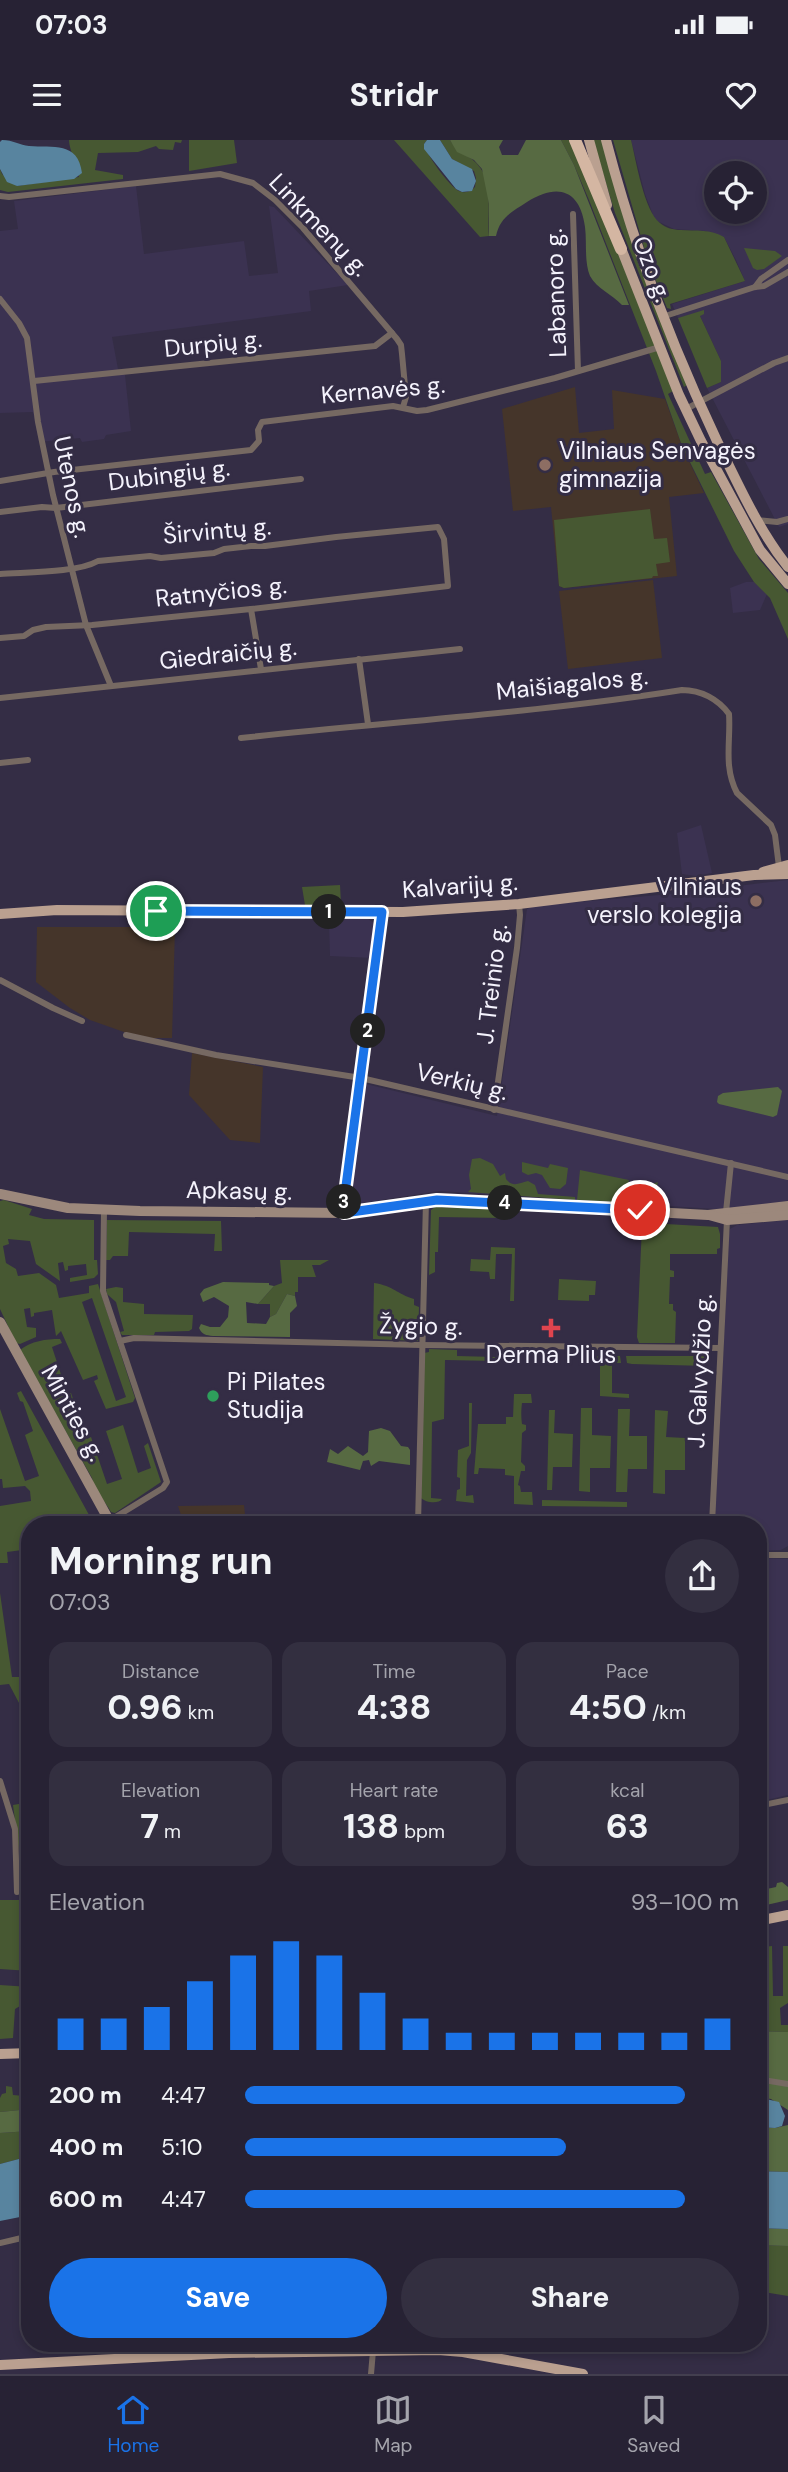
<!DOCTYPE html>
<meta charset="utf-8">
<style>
body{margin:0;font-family:"DM Sans",sans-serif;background:#332f40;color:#f1f3f6;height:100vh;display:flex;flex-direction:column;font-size:26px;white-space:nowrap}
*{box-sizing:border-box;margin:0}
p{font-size:23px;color:#a4a4ac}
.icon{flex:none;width:38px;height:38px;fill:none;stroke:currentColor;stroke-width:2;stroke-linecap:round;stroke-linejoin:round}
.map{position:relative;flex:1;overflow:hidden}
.side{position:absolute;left:21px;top:1376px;width:746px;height:836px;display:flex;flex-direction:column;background:#272234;border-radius:28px;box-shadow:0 4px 10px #0003,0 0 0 2px #433f4f}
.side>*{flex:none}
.fabs{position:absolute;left:704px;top:21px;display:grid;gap:14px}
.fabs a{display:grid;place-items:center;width:63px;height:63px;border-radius:50%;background:#272234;box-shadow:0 4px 10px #0003,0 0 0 2px #433f4f;font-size:35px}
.pin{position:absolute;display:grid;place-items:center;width:60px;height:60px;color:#fff;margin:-30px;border:4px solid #fff;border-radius:50%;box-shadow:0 2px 7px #0007}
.km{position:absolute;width:35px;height:35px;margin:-18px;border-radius:50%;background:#222;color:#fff;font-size:19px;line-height:35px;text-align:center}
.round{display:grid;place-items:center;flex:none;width:74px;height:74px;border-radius:37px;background:#332f40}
.headline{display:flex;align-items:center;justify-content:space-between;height:119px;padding:0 28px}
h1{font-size:38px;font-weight:700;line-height:52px}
.stats{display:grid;grid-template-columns:repeat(3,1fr);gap:10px;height:119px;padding:7px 28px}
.stats div{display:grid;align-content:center;border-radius:18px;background:#332f40;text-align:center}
.stats b{font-size:35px;font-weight:700}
.stats small{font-size:19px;font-weight:400}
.stats p{font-size:19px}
.chart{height:196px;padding:14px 28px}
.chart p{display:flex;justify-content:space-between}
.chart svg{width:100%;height:126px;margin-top:7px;stroke:#1a73e8;stroke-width:6}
.cta{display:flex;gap:14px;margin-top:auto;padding:14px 28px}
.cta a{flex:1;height:80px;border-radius:42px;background:#1a73e8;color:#fff;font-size:28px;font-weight:700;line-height:80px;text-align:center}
.cta a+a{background:#332f40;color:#f1f3f6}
ul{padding:0 28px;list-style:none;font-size:23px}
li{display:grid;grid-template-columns:112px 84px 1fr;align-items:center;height:52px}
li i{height:18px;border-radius:9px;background:#1a73e8}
.status{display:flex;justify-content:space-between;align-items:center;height:49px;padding:0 35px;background:#272234;direction:ltr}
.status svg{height:19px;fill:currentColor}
header{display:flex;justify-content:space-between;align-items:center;height:91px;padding:0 28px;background:#272234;font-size:32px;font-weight:700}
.menu{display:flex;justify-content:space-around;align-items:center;height:98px;border-top:2px solid #433f4f;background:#272234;font-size:19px;color:#a4a4ac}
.menu a{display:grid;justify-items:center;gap:4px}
.menu .selected{color:#1a73e8}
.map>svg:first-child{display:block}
.built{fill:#3b3251;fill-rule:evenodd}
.education{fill:#45352a}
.green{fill:#475832;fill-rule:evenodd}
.forest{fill:#576a42}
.water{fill:#58849f}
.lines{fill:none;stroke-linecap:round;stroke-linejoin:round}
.street{stroke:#766962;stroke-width:6}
.secondary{stroke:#9c887c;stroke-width:10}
.primary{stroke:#baa090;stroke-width:10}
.highway{stroke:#d4b6a2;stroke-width:12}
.route-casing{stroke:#fff;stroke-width:14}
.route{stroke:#1a73e8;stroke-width:9}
.education-dot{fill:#8d6e63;stroke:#342d45;stroke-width:2.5}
.health-dot{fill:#e0444e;stroke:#342d45;stroke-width:2.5}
.leisure-dot{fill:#2e9e5b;stroke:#342d45;stroke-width:2.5}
.labels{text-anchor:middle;stroke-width:6;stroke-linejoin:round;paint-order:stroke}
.street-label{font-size:24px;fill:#f5f3fd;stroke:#342d45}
.poi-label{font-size:24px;fill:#f5f3fd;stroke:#342d45;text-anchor:start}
</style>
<div class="status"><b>07:03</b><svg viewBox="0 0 49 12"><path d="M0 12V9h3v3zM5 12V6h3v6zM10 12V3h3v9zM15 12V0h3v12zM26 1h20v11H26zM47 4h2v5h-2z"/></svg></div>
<header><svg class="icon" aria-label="menu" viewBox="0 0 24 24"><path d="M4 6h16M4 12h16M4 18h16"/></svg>Stridr<svg class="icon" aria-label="heart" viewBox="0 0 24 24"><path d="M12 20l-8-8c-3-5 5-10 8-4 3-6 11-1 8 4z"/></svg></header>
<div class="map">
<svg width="788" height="2234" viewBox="0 0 788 2234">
<rect width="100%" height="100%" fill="#342d45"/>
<g class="built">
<path d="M 631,0 L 788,0 L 788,384 L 779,387 L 707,248 L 721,242 L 721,221 L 700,176 L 704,171 L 678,178 L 672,164 L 745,141 L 736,120 L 724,97 L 705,91 L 674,89 L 657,81 L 653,75 L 645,54 ZM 716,33 L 754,33 L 754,72 L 716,72 Z"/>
<polygon points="136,46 144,114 244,101 249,136 278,133 269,66 274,67 348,145 309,151 311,171 112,197 118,229 125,235 131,291 106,295 104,299 82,302 80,298 39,302 33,272 0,273 0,91 18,89 14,61"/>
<polygon points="746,442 754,442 767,454 760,470 733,473 730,448"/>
<polygon points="701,685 712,733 696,736 682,734 677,693"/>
<polygon points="788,740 788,1061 737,1068 715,1069 439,1051 355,1064 350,1062 349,1055 366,944 497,976 527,769 532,766 671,754"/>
<polygon points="337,779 368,779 374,783 376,786 373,818 330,816 329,781"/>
<polygon points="788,1080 788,1406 781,1410 758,1411 758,1384 715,1384 729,1094 730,1089 737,1085"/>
<polygon points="758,1418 788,1419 788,1655 758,1662"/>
</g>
<g class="education">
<polygon points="575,247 579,293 614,289 612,250 665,259 682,306 704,353 669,357 677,436 564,448 559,446 551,367 513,371 502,269"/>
<polygon points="653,440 662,518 568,529 559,451"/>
<polygon points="37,787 175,787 172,898 152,898 124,892 90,880 70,868 36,842"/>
<polygon points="192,913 263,927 260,1003 230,1000 189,955"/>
<polygon points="244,1365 246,1384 184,1384 178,1366"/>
</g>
<g class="green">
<path d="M 69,0 L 182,0 L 181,3 L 175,2 L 173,10 L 159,9 L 156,6 L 138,12 L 98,13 L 95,30 L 123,35 L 123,39 L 8,52 L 0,50 L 0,29 L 2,34 L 17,46 L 79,37 C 77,27 69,8 69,0 Z"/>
<polygon points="189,0 234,0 237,23 189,31"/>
<path d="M 394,0 L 427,0 L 424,4 C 425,13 450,47 459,51 C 466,54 471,51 475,47 L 476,38 L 474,31 L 452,19 L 440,0 L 450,0 C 461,17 469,14 478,25 C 494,43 487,74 489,96 L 480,97 Z"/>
<polygon points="561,0 573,0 673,251 668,254 705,334 711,332 759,419 788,453 788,499 770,458 754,442 734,411 682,306 656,231 589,60 574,25"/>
<polygon points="593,0 602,0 687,245 684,247 615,73"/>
<path d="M 613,0 L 631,0 C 636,20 644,71 660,83 C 666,88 673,90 681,90 C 696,91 711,89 724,97 L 745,141 L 670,164 L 671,169 L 667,168 L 648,121 Z"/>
<polygon points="744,108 775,111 782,116 764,129 757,130 753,128"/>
<polygon points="704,170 704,174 700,176 721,221 721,242 707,248 678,178"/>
<polygon points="650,369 654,399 667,398 670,422 656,424 658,436 653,436 652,438 564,448 559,446 554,380"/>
<polygon points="340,745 341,764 305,765 302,747"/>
<path d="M 480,1018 L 493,1024 L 500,1036 L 505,1033 L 506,1039 C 513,1048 519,1043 528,1041 L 535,1045 L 538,1054 L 575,1057 L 575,1060 L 468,1052 L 471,1049 L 469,1035 L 472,1019 Z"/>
<polygon points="522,1022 548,1028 550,1024 568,1028 566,1044 560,1049 550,1048 542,1035 536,1033 528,1035 522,1032"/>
<polygon points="580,1030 629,1040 628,1045 645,1049 647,1046 658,1042 655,1053 661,1055 661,1062 658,1065 577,1060"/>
<path d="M 4,1060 L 32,1069 L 29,1075 L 44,1079 L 94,1080 L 94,1120 L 97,1120 L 98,1134 L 94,1138 L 70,1142 L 70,1138 L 87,1135 L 86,1124 L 68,1126 L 68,1130 L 65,1131 L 63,1122 L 58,1123 L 60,1141 L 36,1124 L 30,1101 L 8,1099 L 9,1104 L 3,1106 L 6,1123 L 16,1129 L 18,1136 L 39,1133 L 56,1145 L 59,1158 L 89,1153 L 89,1146 L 98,1144 L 135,1258 L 133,1262 L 106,1269 L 94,1241 L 98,1239 L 97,1235 L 83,1240 L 61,1191 L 56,1196 L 52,1170 L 34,1173 L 34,1176 L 31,1177 L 30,1168 L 24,1169 L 27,1187 L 36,1188 L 36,1197 L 20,1204 L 16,1203 L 0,1169 L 0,1061 ZM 92,1158 L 126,1257 L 116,1261 L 82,1162 Z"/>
<polygon points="435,1067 502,1069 503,1078 439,1077 438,1112 435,1112 435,1132 429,1135 431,1070"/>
<polygon points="644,1078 665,1081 666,1084 718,1087 720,1094 720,1108 717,1109 717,1114 670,1114 670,1130 674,1131 674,1137 670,1137 669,1164 673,1164 673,1170 676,1172 675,1203 639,1203 637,1197 642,1086 647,1085 647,1080 642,1080"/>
<polygon points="107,1080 221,1081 222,1111 214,1111 215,1094 129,1092 128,1116 113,1116 110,1120 106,1120"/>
<polygon points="491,1107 515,1108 514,1161 510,1161 512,1114 496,1114 495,1139 490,1139 489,1132 470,1131 471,1119 490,1120"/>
<polygon points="280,1120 329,1120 320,1125 312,1125 316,1137 298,1137 298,1152 295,1152 295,1156 287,1154 276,1174 270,1177 270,1164 258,1164 274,1146 282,1143"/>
<polygon points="559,1139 596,1141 595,1155 589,1155 589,1161 558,1160"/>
<path d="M 374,1143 C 394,1146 397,1154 414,1159 L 414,1165 L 419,1167 L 418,1201 L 373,1199 Z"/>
<polygon points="116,1147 123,1148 123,1162 144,1164 144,1174 193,1175 192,1189 189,1191 155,1192 154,1195 122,1195 120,1192 124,1191 116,1162 107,1154 106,1149"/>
<path d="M 60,1199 L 62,1203 L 52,1207 L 67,1253 L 71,1253 L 87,1299 L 91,1297 L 107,1344 L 122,1339 L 106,1291 L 123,1285 L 138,1333 L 151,1328 L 144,1306 L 148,1303 L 161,1342 L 115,1373 L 111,1372 C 105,1361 94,1350 92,1338 L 20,1210 C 31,1201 46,1199 60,1199 Z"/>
<path d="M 429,1209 L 457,1210 L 457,1216 L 496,1217 L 496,1221 L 445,1220 L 444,1279 L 432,1282 L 431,1358 L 442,1359 C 439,1364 426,1363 421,1358 L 424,1213 L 429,1212 Z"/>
<polygon points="591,1216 620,1216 621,1223 612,1223 612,1253 629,1254 629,1258 600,1256 600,1219 591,1218"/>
<polygon points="626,1216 707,1216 707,1226 632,1224 627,1223"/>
<polygon points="21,1251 94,1384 30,1384 30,1409 7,1412 8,1423 0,1423 0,1366 31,1361 30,1351 25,1346 3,1348 2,1339 0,1339 0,1269 25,1341 39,1336 25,1295 33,1291 23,1262 20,1261 17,1253"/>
<path d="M 514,1254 L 531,1254 L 532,1263 L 522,1263 C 521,1271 521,1277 522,1284 L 526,1285 L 526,1290 L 522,1293 L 521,1322 L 525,1326 L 525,1331 L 521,1331 L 518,1345 L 520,1346 L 521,1352 L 532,1352 L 533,1365 L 514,1364 L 514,1336 L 505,1335 L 505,1329 L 479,1328 L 478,1334 L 474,1334 L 478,1284 L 506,1284 L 506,1277 L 513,1277 Z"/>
<polygon points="469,1263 472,1263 471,1313 467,1320 466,1356 473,1355 474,1363 456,1361 457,1350 460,1349 460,1338 457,1337 458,1310 469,1306"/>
<polygon points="581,1268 592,1268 592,1295 611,1296 610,1328 590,1328 590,1352 579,1351"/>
<polygon points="618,1269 630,1269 629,1296 647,1296 647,1329 628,1329 627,1352 616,1352"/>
<polygon points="549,1270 555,1270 554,1293 573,1294 572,1327 553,1327 552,1350 547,1350"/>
<polygon points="655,1270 668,1271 666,1297 685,1298 685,1330 665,1330 665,1354 653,1353"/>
<polygon points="542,1360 627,1362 627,1367 542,1366"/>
<polygon points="0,1453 12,1537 29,1537 30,1578 27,1578 9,1544 0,1545"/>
<polygon points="30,1662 30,1743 18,1744 19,1711 13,1665"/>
<polygon points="0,1760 23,1760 23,1809 28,1810 30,1831 0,1829"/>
<polygon points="772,1806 773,1856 783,1856 783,1806 788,1806 788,1863 780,1868 781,1885 788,1885 788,1892 758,1891 758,1815 763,1814 764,1807"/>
<polygon points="0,1845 30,1847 30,1866 20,1866 15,1869 13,1898 0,1899"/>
<polygon points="30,1940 30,1969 0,1972 0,1958 2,1954 6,1953 6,1946 12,1947 13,1955 24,1956 25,1950 29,1950"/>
<polygon points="30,1991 30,2016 0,2024 0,1993"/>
<polygon points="758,2105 788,2106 788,2156 758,2151"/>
</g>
<g class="forest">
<path d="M 450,0 L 503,0 L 499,7 L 502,15 L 518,15 L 526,0 L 561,0 L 574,25 L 629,165 L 622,165 C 612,154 597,149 590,136 C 584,122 587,102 585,87 C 580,49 557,43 527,62 C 512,72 500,77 496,96 L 489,96 L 489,64 L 482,29 L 474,20 L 457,12 Z"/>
<polygon points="778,947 782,951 777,975 773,977 719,964 717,962 718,956 723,953"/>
<path d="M 223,1142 L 269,1143 L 269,1145 L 274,1146 L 258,1164 L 246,1162 L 247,1183 L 266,1184 L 270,1177 L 276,1174 L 287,1154 L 295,1156 L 297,1166 L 290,1173 L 290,1197 L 213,1196 C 206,1195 202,1195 199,1188 L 201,1184 L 210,1187 L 220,1187 L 228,1177 L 229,1166 L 214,1157 L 203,1162 L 200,1154 L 204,1149 Z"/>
<polygon points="381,1288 390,1291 401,1306 408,1307 410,1310 410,1325 379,1321 371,1326 369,1320 363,1321 360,1330 327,1322 330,1309 338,1314 348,1306 363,1316 368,1312 369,1291"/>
<polygon points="782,1742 788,1747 788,1760 758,1767 758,1751 776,1747 777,1743"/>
<polygon points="758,1891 788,1892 788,1970 771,1959 758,1957"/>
<polygon points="30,1969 30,1991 0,1993 0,1972"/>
<polygon points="788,1985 788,2032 758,2031 758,1987 775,1988"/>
<polygon points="758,2088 788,2089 788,2106 758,2105"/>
</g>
<g class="water">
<path d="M 2,0 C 13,0 20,5 29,6 C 53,8 78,1 82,33 L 74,39 L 17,46 L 7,42 L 0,29 L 0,2 Z"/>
<polygon points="427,0 440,0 452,19 472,29 476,41 472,51 462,52 456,49 424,9 424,4"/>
<polygon points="758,1957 779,1962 785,1976 782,1986 775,1988 758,1987"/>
<polygon points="30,2016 30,2075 0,2081 0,2024"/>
<polygon points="758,2031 788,2032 788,2089 758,2088"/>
</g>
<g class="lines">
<g class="street">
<polyline points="0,56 9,57 220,34 253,43 275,60 303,88 397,199 401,205 402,214 406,257 403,267"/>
<polyline points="573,74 578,231"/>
<polyline points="755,147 761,139 788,120"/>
<polyline points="0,159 19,183 27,198 38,282 53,355 86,485 111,546"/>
<polyline points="662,177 755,147 764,146 788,132"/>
<polyline points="34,241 375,206 392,193"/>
<polyline points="686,269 774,223 788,218"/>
<polyline points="0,341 54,332 251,310 259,301 258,290 262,282 393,266 417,271 427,270 555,238 660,207"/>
<polyline points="0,372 42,367 56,368 301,339"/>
<polyline points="757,380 777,382 788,379"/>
<path d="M 0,434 C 26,432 77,433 98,421 L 150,416 L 161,418 L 214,413 L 224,409 L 251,406 L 265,406 L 336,397 L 438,387 L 444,399 L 448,446 L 251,469 L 92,485 L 46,487 L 33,490 L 24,496 L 0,498"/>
<polyline points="251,469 261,529"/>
<polyline points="359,519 368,584"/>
<polyline points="0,558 460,509"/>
<path d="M 241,598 C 388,582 536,573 682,550 C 701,550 718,559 729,574 C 731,601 723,626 737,653 L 771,685 L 775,695 L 779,727"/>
<polyline points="0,623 28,620"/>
<polyline points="0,840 53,868 82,881"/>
<polyline points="126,895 216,915 361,938 788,1037"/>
<polyline points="494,970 517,808 520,775 519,764"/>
<polyline points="104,1070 103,1151 167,1342 163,1348 109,1381"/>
<polyline points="726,1072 731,1023"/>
<polyline points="120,1201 134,1198 421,1205 720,1208"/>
<polyline points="418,1384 426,1061"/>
<polyline points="712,1384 727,1080"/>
<polyline points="758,1415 788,1415"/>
<polyline points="0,1641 15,1689 17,1752"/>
<polyline points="758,1666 788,1660"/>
<polyline points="758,1939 788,1944"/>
<polyline points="0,2103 30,2096"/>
<polyline points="371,2234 373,2211"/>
</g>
<g class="secondary">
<polyline points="0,1054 68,1068 140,1071 344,1073 437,1060 708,1075 788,1066"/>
<polyline points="344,1073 344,1061 382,772"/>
<polyline points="709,1075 727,1080 788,1075"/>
<polyline points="0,1182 111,1384"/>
</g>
<g class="primary">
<polyline points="589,0 607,65"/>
<path d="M 606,0 C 633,104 671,204 717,301 C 738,344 758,389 788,427"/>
<polyline points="619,103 679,255 701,301 760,410 788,444"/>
<polyline points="763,732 788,725"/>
<polyline points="0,774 57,770 403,772 519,764 754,735 788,734"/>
<polyline points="758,1781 788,1775"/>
<polyline points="0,1914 30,1913"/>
<polyline points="0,2225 229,2213 438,2210 463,2212 583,2234"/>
</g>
<polyline class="highway" points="575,0 621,109"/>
</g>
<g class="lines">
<defs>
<polyline id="route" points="156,771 382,772 344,1061 344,1073 437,1060 640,1070"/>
</defs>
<use href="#route" class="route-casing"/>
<use href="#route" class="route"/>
</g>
<g class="education-dot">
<circle cx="545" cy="325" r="7"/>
<circle cx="756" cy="761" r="7"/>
</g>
<path class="health-dot" d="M547.5 1177.5h7v7h7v7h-7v7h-7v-7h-7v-7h7z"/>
<circle class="leisure-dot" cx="213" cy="1256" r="7"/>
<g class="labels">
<g class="street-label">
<text transform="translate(319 85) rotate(46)" y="8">Linkmenų g.</text>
<text transform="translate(652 129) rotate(69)" y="8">Ozo g.</text>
<text transform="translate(556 153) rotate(-92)" y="8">Labanoro g.</text>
<text transform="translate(213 204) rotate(-6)" y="8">Durpių g.</text>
<text transform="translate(383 250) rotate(-5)" y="8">Kernavės g.</text>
<text transform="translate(169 335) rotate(-7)" y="8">Dubingių g.</text>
<text transform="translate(72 347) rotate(78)" y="8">Utenos g.</text>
<text transform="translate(217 391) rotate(-5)" y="8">Širvintų g.</text>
<text transform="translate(221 452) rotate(-6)" y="8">Ratnyčios g.</text>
<text transform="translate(228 514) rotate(-6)" y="8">Giedraičių g.</text>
<text transform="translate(572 544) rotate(-6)" y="8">Maišiagalos g.</text>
<text transform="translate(460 746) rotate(-4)" y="8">Kalvarijų g.</text>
<text transform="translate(492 844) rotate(-83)" y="8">J. Treinio g.</text>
<text transform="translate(462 942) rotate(13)" y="8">Verkių g.</text>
<text transform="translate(239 1051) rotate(1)" y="8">Apkasų g.</text>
<text transform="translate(421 1186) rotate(1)" y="8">Žygio g.</text>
<text transform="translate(700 1231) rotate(-87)" y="8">J. Galvydžio g.</text>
<text transform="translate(73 1273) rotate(61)" y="8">Minties g.</text>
</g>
<g class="poi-label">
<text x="559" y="319">Vilniaus Senvagės<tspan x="559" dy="28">gimnazija</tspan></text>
<text x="742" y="755" text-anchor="end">Vilniaus<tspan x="742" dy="28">verslo kolegija</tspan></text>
<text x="551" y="1223" text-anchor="middle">Derma Plius</text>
<text x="227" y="1250">Pi Pilates<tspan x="227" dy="28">Studija</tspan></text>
</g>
</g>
</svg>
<div class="fabs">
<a><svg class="icon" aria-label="locate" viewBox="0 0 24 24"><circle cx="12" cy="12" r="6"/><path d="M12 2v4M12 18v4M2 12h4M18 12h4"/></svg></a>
</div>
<div class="pin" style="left:156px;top:771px;background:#1e9e55"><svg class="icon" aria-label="arrive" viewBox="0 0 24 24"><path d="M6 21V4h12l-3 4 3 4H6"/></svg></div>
<div class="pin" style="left:640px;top:1070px;background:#d93025"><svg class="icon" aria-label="check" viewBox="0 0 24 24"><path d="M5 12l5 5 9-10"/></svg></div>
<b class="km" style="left:329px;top:772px">1</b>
<b class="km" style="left:368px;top:891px">2</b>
<b class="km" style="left:344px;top:1062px">3</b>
<b class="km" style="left:505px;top:1063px">4</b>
<section class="side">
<div class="headline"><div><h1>Morning run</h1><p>07:03</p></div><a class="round"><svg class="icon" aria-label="share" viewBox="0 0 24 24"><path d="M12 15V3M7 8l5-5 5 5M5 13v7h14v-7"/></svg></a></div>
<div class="stats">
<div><p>Distance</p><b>0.96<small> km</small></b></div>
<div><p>Time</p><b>4:38</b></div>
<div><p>Pace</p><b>4:50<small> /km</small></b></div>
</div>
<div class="stats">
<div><p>Elevation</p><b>7<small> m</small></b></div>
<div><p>Heart rate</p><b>138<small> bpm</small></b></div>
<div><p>kcal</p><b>63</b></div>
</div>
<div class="chart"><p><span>Elevation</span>93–100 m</p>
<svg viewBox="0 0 160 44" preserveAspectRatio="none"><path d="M5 44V33M15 44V33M25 44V29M35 44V20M45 44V11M55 44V6M65 44V11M75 44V24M85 44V33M95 44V38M105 44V38M115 44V38M125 44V38M135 44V38M145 44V38M155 44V33"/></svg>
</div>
<ul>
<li><b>200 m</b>4:47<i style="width:89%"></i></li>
<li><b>400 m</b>5:10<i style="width:65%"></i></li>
<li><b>600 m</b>4:47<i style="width:89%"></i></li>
</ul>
<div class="cta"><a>Save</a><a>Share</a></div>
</section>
</div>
<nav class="menu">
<a class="selected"><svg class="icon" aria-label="home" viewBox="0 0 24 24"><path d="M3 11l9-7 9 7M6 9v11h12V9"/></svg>Home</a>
<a><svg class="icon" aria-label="map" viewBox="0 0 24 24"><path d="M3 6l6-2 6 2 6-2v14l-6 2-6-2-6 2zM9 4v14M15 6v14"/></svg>Map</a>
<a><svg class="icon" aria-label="saved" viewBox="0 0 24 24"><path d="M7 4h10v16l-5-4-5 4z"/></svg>Saved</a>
</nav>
